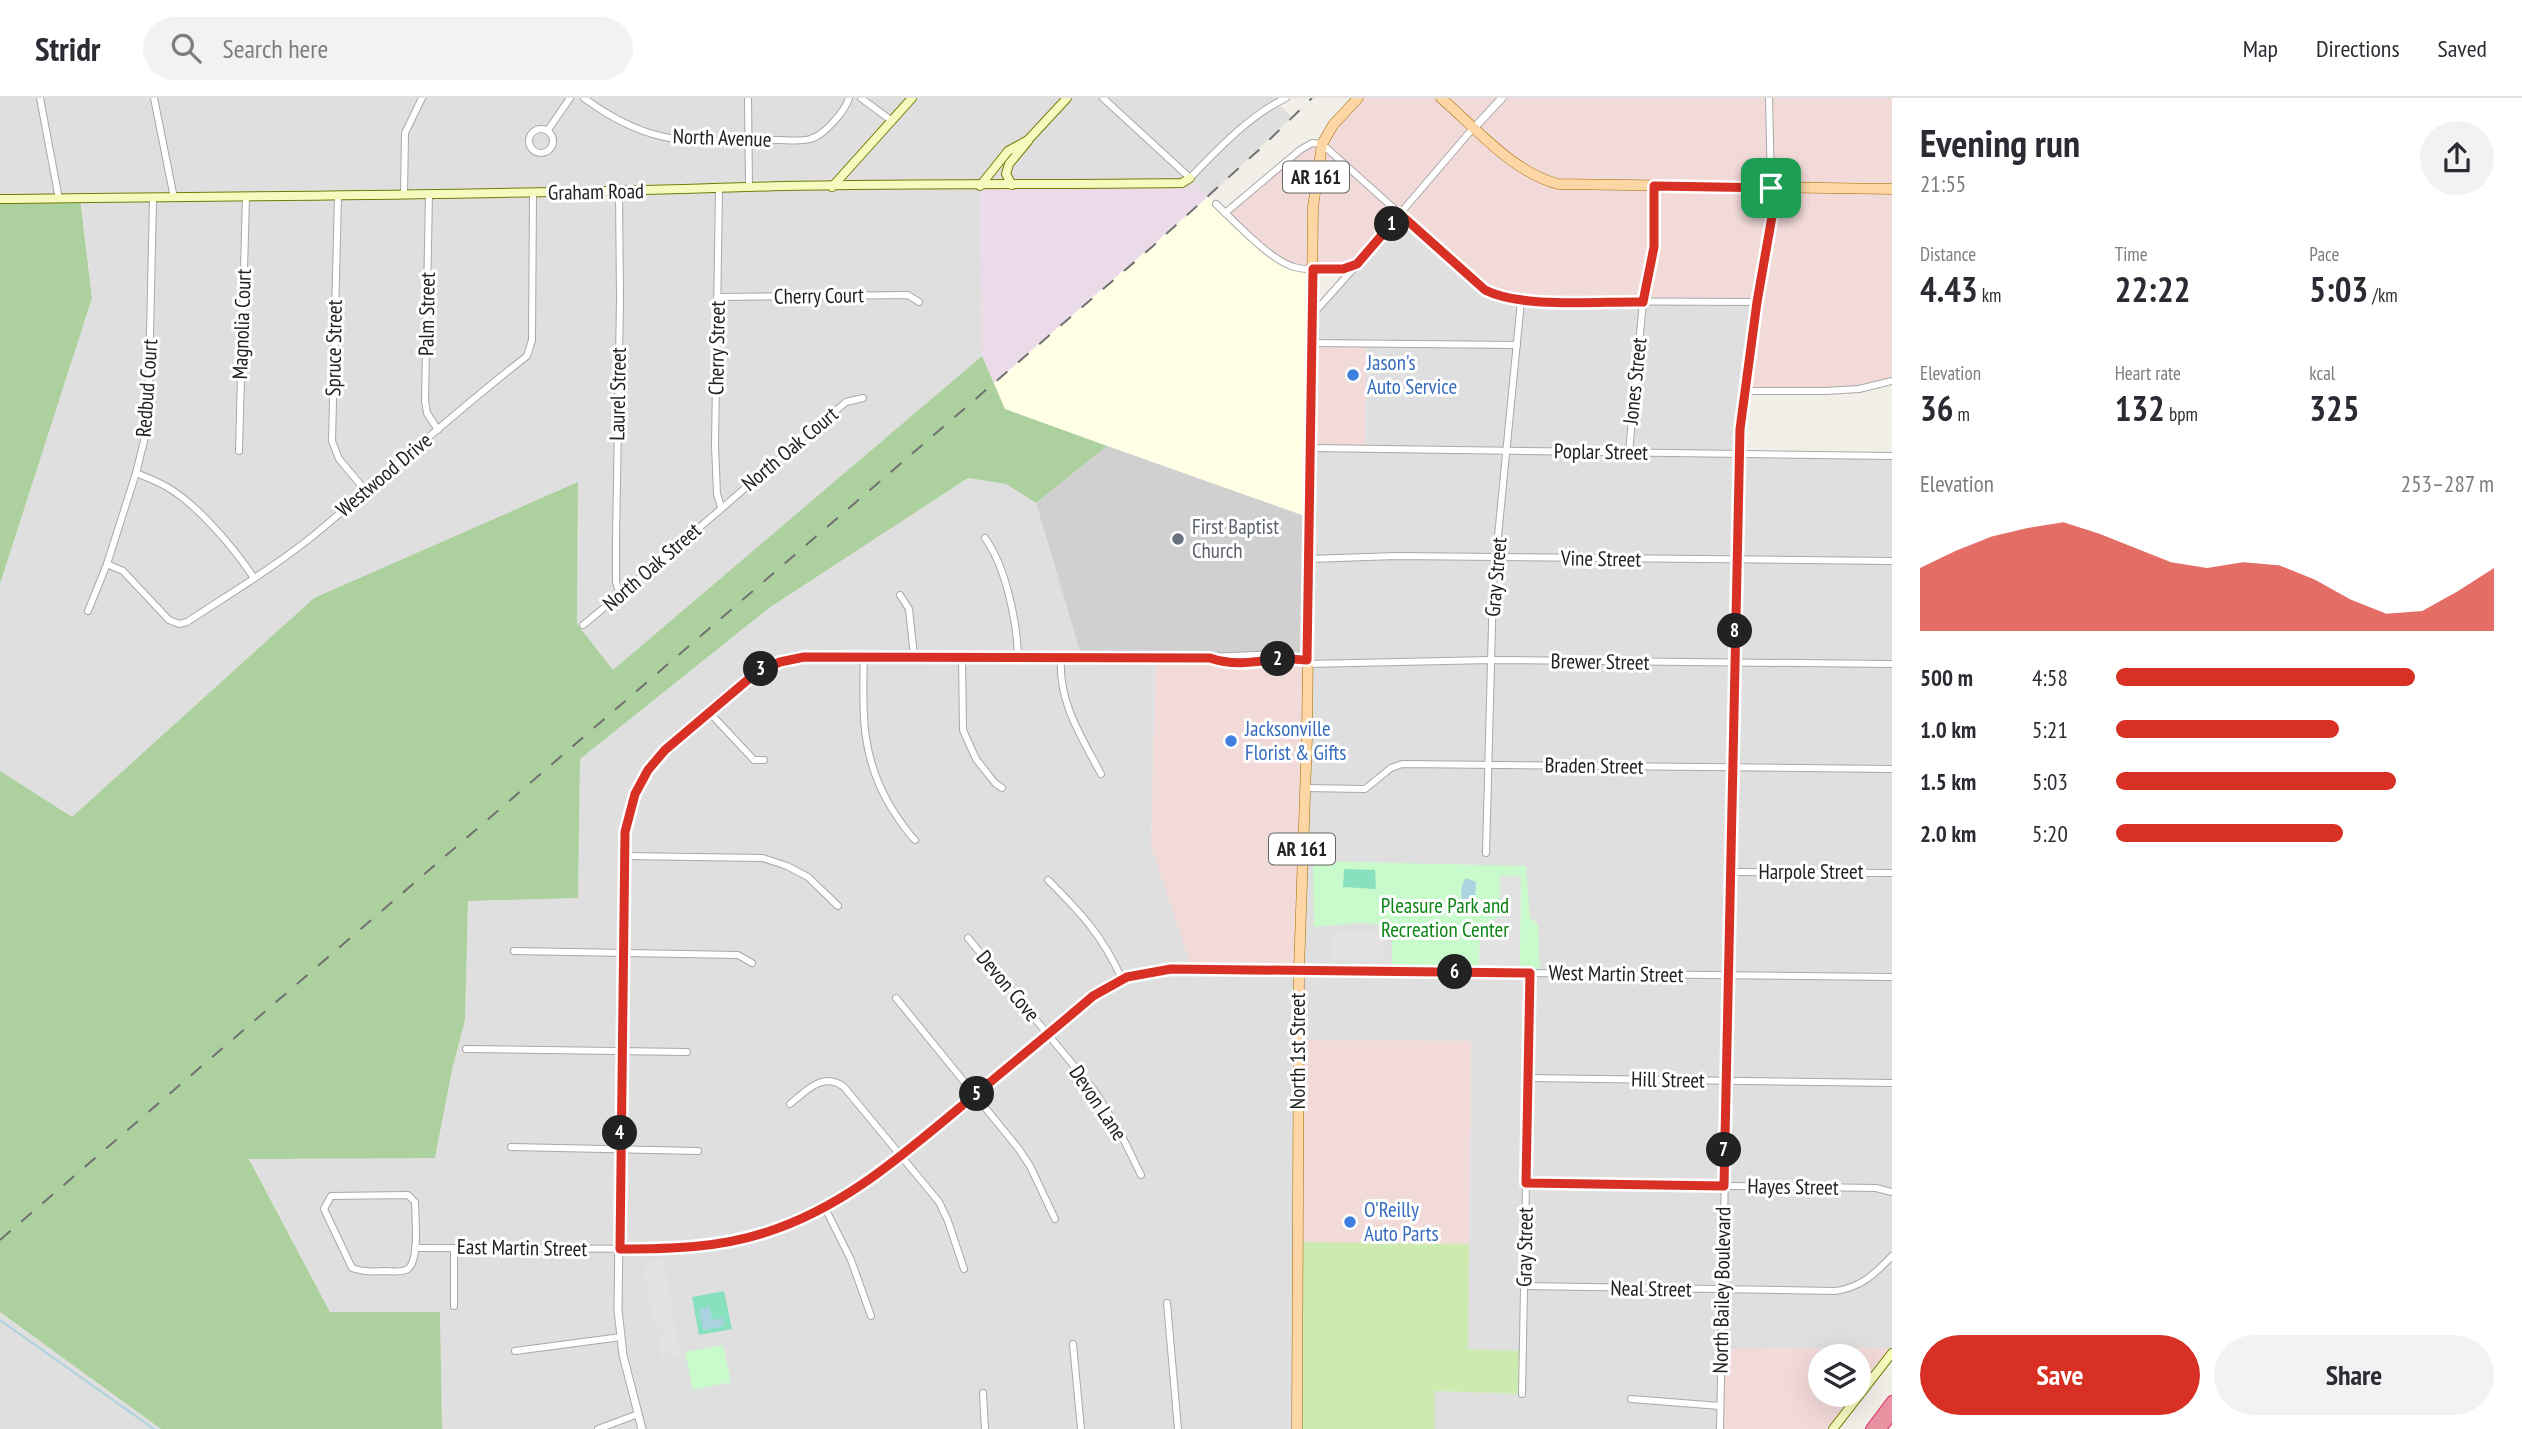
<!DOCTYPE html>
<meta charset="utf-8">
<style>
body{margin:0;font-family:"PT Sans Narrow",sans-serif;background:#f2f2f3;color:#2b2b33;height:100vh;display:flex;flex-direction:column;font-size:26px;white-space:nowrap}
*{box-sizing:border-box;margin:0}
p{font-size:23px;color:#7c7c81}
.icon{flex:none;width:38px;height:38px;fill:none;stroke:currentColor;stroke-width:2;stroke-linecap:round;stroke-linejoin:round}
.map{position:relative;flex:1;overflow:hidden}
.side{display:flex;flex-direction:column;background:#fff;width:630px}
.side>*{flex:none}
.buttons{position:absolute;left:1808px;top:1246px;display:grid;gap:14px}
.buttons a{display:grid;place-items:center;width:63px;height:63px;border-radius:50%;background:#fff;box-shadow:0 7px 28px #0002;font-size:35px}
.pin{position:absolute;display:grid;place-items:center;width:60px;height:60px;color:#fff;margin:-30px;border-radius:14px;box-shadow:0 4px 10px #0006}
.km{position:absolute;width:35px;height:35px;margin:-18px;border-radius:50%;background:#222;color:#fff;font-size:19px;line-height:35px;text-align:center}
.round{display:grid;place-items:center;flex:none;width:74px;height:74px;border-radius:37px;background:#f2f2f3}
.overview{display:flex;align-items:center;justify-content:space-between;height:119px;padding:0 28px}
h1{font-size:38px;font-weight:800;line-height:52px}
.metrics{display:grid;grid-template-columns:repeat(3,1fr);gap:10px;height:119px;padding:7px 28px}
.metrics div{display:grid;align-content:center}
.metrics b{font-size:35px;font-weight:800}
.metrics small{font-size:19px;font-weight:400}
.metrics p{font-size:19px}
.chart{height:196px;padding:14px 28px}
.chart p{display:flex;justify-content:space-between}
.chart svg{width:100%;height:126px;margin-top:7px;fill:#d93025;opacity:.7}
.primary-button{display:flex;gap:14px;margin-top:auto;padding:14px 28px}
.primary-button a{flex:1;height:80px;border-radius:42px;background:#d93025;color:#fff;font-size:28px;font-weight:800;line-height:80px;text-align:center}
.primary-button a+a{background:#f2f2f3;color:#2b2b33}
ul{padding:0 28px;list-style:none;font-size:23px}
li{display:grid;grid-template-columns:112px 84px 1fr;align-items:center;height:52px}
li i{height:18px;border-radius:9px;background:#d93025}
header{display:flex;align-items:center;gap:42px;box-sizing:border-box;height:98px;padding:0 35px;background:#fff;border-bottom:2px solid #e1e1e2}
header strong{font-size:33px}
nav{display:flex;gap:38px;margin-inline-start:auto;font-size:24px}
.search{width:490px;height:63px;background:#f2f2f3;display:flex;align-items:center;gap:18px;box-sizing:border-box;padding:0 24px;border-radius:38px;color:#7c7c81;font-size:26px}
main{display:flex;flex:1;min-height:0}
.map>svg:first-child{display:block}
.residential{fill:#e0dfdf}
.commercial{fill:#f2dad9}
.industrial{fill:#ebdbe8}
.education{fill:#ffffe5}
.religious{fill:#d0d0d0}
.grass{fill:#cdebb0}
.forest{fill:#add19e}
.park{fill:#c8facc}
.pitch{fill:#88e0be}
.parking{fill:#e2e2e2}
.water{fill:#aad3df}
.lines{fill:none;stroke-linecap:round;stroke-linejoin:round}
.stream{stroke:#aad3df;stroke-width:2}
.minor-casing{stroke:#a9a9a9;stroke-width:8}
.tertiary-casing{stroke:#a9a9a9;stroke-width:9}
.secondary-casing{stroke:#707d05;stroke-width:10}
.primary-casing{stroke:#a06b00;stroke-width:11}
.motorway-casing{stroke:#dc2a67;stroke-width:12}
.minor{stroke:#fff;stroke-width:6}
.tertiary{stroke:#fff;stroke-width:7}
.secondary{stroke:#f7fabf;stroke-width:8}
.primary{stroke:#fcd6a4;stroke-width:10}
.motorway{stroke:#e892a2;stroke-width:10}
.rail{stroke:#707070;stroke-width:2;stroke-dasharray:14 14;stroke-linecap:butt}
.route-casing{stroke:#fff;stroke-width:14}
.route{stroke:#d93025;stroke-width:9}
.shop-dot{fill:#3f7fe0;stroke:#fff;stroke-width:2.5}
.worship-dot{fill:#6b7280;stroke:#fff;stroke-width:2.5}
.labels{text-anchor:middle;stroke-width:6;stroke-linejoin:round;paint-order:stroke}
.shield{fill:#fff;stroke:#646464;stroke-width:2}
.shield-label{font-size:19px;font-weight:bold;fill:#222}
.street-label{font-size:21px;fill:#222;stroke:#fff}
.shop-label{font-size:21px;fill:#366cbe;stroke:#fff;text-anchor:start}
.worship-label{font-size:21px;fill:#5b616d;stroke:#fff;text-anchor:start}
.park-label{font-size:21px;fill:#0c8416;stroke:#fff}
</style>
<header>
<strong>Stridr</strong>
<div class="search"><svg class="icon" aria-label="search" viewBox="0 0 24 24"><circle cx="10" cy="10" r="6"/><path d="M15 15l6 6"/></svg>Search here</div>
<nav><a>Map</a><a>Directions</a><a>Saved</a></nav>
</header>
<main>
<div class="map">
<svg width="1892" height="1331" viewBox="0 0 1892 1331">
<rect width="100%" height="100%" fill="#f2efe9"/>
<g class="residential">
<polygon points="0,0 1285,0 1277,5 1292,19 1208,99 1190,80 1182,85 980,88 982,258 613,573 577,526 578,385 314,500 71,720 0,673 0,486 92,200 88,162 80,100 0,101"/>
<polygon points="1400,116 1757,204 1739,355 1892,357 1892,1250 1721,1251 1720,1331 1435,1331 1435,1293 1521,1296 1468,1251 1471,943 1297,1331 442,1331 440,1214 330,1214 249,1060 435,1060 452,972 465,922 468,803 578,800 580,661 769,510 968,380 1006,386 1036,405 1082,559 1156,560 1151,747 1312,245 1311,218"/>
<polygon points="0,1214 165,1331 0,1331"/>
</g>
<g class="commercial">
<polygon points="1358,0 1892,0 1892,283 1859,291 1744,293 1757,205 1521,203 1495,197 1400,117 1349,170 1313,171 1284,165 1225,115 1312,45 1322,46"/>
<polygon points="1312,245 1366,245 1365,351 1311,350"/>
<polygon points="1156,560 1307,562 1299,872 1192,871 1151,747"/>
<polygon points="1298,942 1471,943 1469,1146 1299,1144"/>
<polygon points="1892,1250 1892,1255 1858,1297 1858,1258 1820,1258 1820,1297 1858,1297 1833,1331 1720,1331 1720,1251"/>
</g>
<polygon class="industrial" points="1190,80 1208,99 993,286 982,258 980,88 1182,85"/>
<polygon class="education" points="1208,99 1259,146 1284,165 1313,171 1310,420 1005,311 993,286"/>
<polygon class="religious" points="1107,348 1310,420 1307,562 1082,560 1036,405"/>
<polygon class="grass" points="1299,1144 1469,1146 1468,1251 1523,1253 1522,1296 1435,1293 1435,1331 1297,1331"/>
<g class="forest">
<polygon points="80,100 92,200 0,486 0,101"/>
<polygon points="982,258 1005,311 1107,348 1036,405 1006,386 968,380 769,510 580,661 578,800 468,803 465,922 452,972 435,1060 249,1061 330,1214 440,1214 442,1331 161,1331 0,1214 0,673 72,719 314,500 578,384 577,526 613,572"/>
</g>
<g class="park">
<polygon points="1313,763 1526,768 1530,820 1538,826 1540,875 1392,873 1392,827 1359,825 1314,829"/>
<polygon points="723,1247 731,1284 693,1292 685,1254"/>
</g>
<g class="pitch">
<polygon points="1344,771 1375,772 1376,791 1343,789"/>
<polygon points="724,1193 732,1231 699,1237 692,1199"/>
</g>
<g class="parking">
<polygon points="1500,778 1521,778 1520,868 1479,867 1480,830 1500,818"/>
<polygon points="1333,833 1383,834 1383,862 1332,861"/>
<polygon points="663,1161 681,1258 674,1259 672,1255 666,1257 666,1260 661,1261 657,1241 663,1238 660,1225 654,1225 643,1169 648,1168 648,1164"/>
</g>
<g class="water">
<path d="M 1466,780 L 1476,784 L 1475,806 L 1472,807 C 1470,806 1466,806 1464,804 C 1459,799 1462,784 1466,780 Z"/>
<polygon points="710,1209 712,1222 723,1220 724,1228 703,1232 699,1211"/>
</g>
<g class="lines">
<polyline class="stream" points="0,1222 154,1331"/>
<defs>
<g id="minor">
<polyline points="40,0 59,101"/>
<polyline points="154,0 174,100"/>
<path d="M 584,0 C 607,17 632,31 660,38 C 697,47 739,42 778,42 C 787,42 800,44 810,41 C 824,38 845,13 849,0"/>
<polyline points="748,0 749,89"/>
<polyline points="861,0 892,23"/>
<path d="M 1103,0 L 1190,80 C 1218,51 1250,17 1286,0"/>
<polyline points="1769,0 1771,90"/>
<circle cx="541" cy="43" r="12"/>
<polyline points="548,32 570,0"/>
<polyline points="719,91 715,347 717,396 721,409"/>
<polyline points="619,94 620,200 616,444 616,484 620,497"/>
<polyline points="429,96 425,303 427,315 438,332"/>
<polyline points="338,97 332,343 339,361 365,392"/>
<polyline points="404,97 405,35 422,0"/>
<path d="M 1216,106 C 1234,123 1271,163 1294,169 C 1309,173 1334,173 1349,170 L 1357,166 L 1474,29"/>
<polyline points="1225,115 1300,52 1312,45 1322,46 1485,192 1495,197 1521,203 1757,204"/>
<polyline points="717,199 908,197 919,204"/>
<polyline points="1312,217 1354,170"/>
<polyline points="1312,245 1517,247"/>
<polyline points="1744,293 1825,293 1859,291 1892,283"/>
<polyline points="1311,350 1892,358"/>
<polyline points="239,353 246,99"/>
<polyline points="1629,354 1643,204 1654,149 1654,88"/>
<path d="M 136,375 C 146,379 157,383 167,389 C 198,407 234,450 254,480"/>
<path d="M 985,440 C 1006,469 1017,524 1018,559"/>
<polyline points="1309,461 1396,458 1892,463"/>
<path d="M 107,466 L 123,473 L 169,522 L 179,526 L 187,524 C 231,495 278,467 319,433 C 388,375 455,314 527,258 L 532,242 L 533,95"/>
<polyline points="900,497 909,511 914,558"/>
<polyline points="88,513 107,466 136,375 148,327 153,101"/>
<path d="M 583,527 C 672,455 758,378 846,304 L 863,300"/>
<path d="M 864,558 C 862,615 861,661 892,711 C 899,722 906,733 915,742"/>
<polyline points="962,558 963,632 976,661 995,685 1002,690"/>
<path d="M 1061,559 C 1058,604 1081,638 1101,676"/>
<polyline points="1307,566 1491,562 1892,566"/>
<polyline points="708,613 754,662 764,662"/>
<polyline points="1305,690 1365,691 1391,670 1402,666 1892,671"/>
<polyline points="1486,755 1493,489 1521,203"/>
<polyline points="624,758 763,760 787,768 808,779 838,808"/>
<polyline points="1730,774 1892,775"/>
<path d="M 1048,782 C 1081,815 1102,837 1122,881"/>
<polyline points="968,840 1094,992 1120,1034 1141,1077"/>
<polyline points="514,853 738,857 752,865"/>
<polyline points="896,900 1018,1050 1030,1068 1055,1121"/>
<polyline points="466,951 687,954"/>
<polyline points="1529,980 1892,985"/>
<path d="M 790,1006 C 806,993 823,973 844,989 L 939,1104 L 948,1123 L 964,1171"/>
<polyline points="511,1049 698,1053"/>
<polyline points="1526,1085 1876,1090 1892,1094"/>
<path d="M 408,1097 L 415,1104 C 415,1119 420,1161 408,1171 C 402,1175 392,1173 385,1173 C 373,1174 363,1174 352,1170 L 324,1111 L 331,1098 Z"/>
<polyline points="825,1110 851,1162 871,1218"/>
<path d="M 415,1150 L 671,1151 L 710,1147 L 740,1142 L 783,1129 L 825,1110 L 865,1086 L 1093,898 C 1117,881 1141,873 1170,871 L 1892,879"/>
<path d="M 1524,1188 L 1835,1193 C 1860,1190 1875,1176 1892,1158"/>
<polyline points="1167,1205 1178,1331"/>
<polyline points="454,1208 454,1150"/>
<polyline points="1073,1246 1081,1331"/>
<polyline points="515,1253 621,1239"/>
<polyline points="983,1295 985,1331"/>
<polyline points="1522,1296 1530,875"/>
<polyline points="1631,1301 1720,1308"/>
<polyline points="598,1331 638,1316"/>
<polyline points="1720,1331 1739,356 1744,293 1777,90"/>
</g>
<g id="tertiary">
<polyline points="1475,29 1502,0"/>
<polyline points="1211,561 1230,564 1307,562"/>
<path d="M 642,1331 L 623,1257 L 618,1212 L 624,758 C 625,736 627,714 636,694 C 653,656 688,630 719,603 C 732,593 744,581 758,573 C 772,565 788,562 804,559 L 1170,561 L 1268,557 L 1279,561"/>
</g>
<g id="secondary">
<polyline points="1012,87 1006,76 1009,66 1028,43"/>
<polyline points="980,88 1008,53 1028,42 1067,0"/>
<polyline points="832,89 912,0"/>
<path d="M 0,101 C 249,98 499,97 748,89 C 893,85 1037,87 1182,85 L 1190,80"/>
<polyline points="1833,1331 1892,1255"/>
</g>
<g id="primary">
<path d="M 1441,0 C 1476,30 1512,74 1558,86 L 1892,91"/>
<polyline points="1297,1331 1299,872 1307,638 1313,109 1322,46 1333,27 1358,0"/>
</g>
<g id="motorway">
<polyline points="1871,1331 1892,1303"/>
<polyline points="1881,1331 1892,1316"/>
</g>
</defs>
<use href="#minor" class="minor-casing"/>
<use href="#tertiary" class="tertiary-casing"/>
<use href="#secondary" class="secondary-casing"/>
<use href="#primary" class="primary-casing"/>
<use href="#motorway" class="motorway-casing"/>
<use href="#minor" class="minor"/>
<use href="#tertiary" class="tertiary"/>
<use href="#secondary" class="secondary"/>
<use href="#primary" class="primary"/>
<use href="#motorway" class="motorway"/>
<polyline class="rail" points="0,1142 1153,148 1262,49 1312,0"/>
</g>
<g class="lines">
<defs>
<path id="route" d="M 1654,88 L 1777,90 L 1757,204 L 1740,331 L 1724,1088 L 1526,1085 L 1530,875 L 1171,871 L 1127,879 L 1093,898 C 1049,936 1003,973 958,1011 C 899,1060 842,1110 767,1134 C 719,1150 670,1151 620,1151 L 625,734 L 635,696 L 648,672 L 665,652 L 757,574 L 780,564 L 804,559 L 1210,560 C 1232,568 1256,564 1278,561 C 1288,560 1298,562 1307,562 L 1313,171 L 1343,171 L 1357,166 L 1400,116 L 1485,192 C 1522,211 1600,203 1643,204 L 1654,149 Z"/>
</defs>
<use href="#route" class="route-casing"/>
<use href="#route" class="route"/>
</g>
<g class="shop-dot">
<circle cx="1353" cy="277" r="7"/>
<circle cx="1231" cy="643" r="7"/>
<circle cx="1350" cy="1124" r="7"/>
</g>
<circle class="worship-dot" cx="1178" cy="441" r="7"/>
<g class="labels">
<g class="shield">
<rect x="1283" y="63.5" width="66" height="31" rx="5"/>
<rect x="1269" y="735.5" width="66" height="31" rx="5"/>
</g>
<g class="shield-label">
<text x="1316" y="86">AR 161</text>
<text x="1302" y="758">AR 161</text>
</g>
<g class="street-label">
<text transform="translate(722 40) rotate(2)" y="7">North Avenue</text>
<text transform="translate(596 94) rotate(-1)" y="7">Graham Road</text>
<text transform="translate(819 198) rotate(-1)" y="7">Cherry Court</text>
<text transform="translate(427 216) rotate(-89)" y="7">Palm Street</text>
<text transform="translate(242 226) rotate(-88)" y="7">Magnolia Court</text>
<text transform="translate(334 250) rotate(-89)" y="7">Spruce Street</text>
<text transform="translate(717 250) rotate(-89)" y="7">Cherry Street</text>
<text transform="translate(1635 283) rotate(-84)" y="7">Jones Street</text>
<text transform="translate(147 290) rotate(-86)" y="7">Redbud Court</text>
<text transform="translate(618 296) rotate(-89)" y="7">Laurel Street</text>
<text transform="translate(790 351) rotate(-40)" y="7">North Oak Court</text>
<text transform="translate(1601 354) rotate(1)" y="7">Poplar Street</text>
<text transform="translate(384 377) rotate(-40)" y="7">Westwood Drive</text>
<text transform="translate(1601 461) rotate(1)" y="7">Vine Street</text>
<text transform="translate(652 469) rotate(-41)" y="7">North Oak Street</text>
<text transform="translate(1496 479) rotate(-85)" y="7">Gray Street</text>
<text transform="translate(1600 564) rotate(1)" y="7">Brewer Street</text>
<text transform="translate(1594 668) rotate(1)" y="7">Braden Street</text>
<text x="1811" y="781">Harpole Street</text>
<text transform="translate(1616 876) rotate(1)" y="7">West Martin Street</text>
<text transform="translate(1008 888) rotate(50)" y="7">Devon Cove</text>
<text transform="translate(1298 953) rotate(-90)" y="7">North 1st Street</text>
<text transform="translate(1668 982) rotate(1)" y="7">Hill Street</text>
<text transform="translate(1098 1005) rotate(56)" y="7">Devon Lane</text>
<text transform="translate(1793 1089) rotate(1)" y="7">Hayes Street</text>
<text transform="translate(1525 1149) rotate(-89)" y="7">Gray Street</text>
<text transform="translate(522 1150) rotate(1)" y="7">East Martin Street</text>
<text transform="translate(1651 1191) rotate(1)" y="7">Neal Street</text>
<text transform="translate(1722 1192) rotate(-89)" y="7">North Bailey Boulevard</text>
</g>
<g class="shop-label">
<text x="1367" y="272">Jason's<tspan x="1367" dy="24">Auto Service</tspan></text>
<text x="1245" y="638">Jacksonville<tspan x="1245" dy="24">Florist &amp; Gifts</tspan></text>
<text x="1364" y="1119">O'Reilly<tspan x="1364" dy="24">Auto Parts</tspan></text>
</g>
<g class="worship-label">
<text x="1192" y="436">First Baptist<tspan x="1192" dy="24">Church</tspan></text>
</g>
<g class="park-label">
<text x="1445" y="815">Pleasure Park and<tspan x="1445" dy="24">Recreation Center</tspan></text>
</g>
</g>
</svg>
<div class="buttons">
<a><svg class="icon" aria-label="layers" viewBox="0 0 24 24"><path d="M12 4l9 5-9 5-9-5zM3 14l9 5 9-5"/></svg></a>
</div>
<div class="pin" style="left:1771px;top:90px;background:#1e9e55"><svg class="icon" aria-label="arrive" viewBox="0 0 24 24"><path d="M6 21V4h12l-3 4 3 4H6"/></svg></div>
<b class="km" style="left:1392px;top:126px">1</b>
<b class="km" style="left:1278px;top:561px">2</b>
<b class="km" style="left:761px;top:571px">3</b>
<b class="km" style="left:620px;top:1035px">4</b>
<b class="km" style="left:977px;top:996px">5</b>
<b class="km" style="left:1455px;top:874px">6</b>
<b class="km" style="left:1724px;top:1052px">7</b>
<b class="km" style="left:1735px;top:533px">8</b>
</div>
<section class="side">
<div class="overview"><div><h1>Evening run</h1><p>21:55</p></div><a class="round"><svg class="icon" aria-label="share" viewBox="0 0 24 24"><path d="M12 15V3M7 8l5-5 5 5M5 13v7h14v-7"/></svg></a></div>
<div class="metrics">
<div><p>Distance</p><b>4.43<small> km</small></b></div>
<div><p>Time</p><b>22:22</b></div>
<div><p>Pace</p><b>5:03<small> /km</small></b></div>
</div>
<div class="metrics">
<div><p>Elevation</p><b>36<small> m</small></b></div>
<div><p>Heart rate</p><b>132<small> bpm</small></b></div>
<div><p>kcal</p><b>325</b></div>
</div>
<div class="chart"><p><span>Elevation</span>253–287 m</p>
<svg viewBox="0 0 160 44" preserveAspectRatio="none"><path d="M0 44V22L10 16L20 11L30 8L40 6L50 10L60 15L70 20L80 22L90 20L100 21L110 26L120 33L130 38L140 37L150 30L160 22V44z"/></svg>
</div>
<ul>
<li><b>500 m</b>4:58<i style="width:79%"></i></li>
<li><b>1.0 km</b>5:21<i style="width:59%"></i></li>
<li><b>1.5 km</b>5:03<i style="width:74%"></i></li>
<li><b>2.0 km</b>5:20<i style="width:60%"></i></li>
</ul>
<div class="primary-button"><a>Save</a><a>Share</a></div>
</section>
</main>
